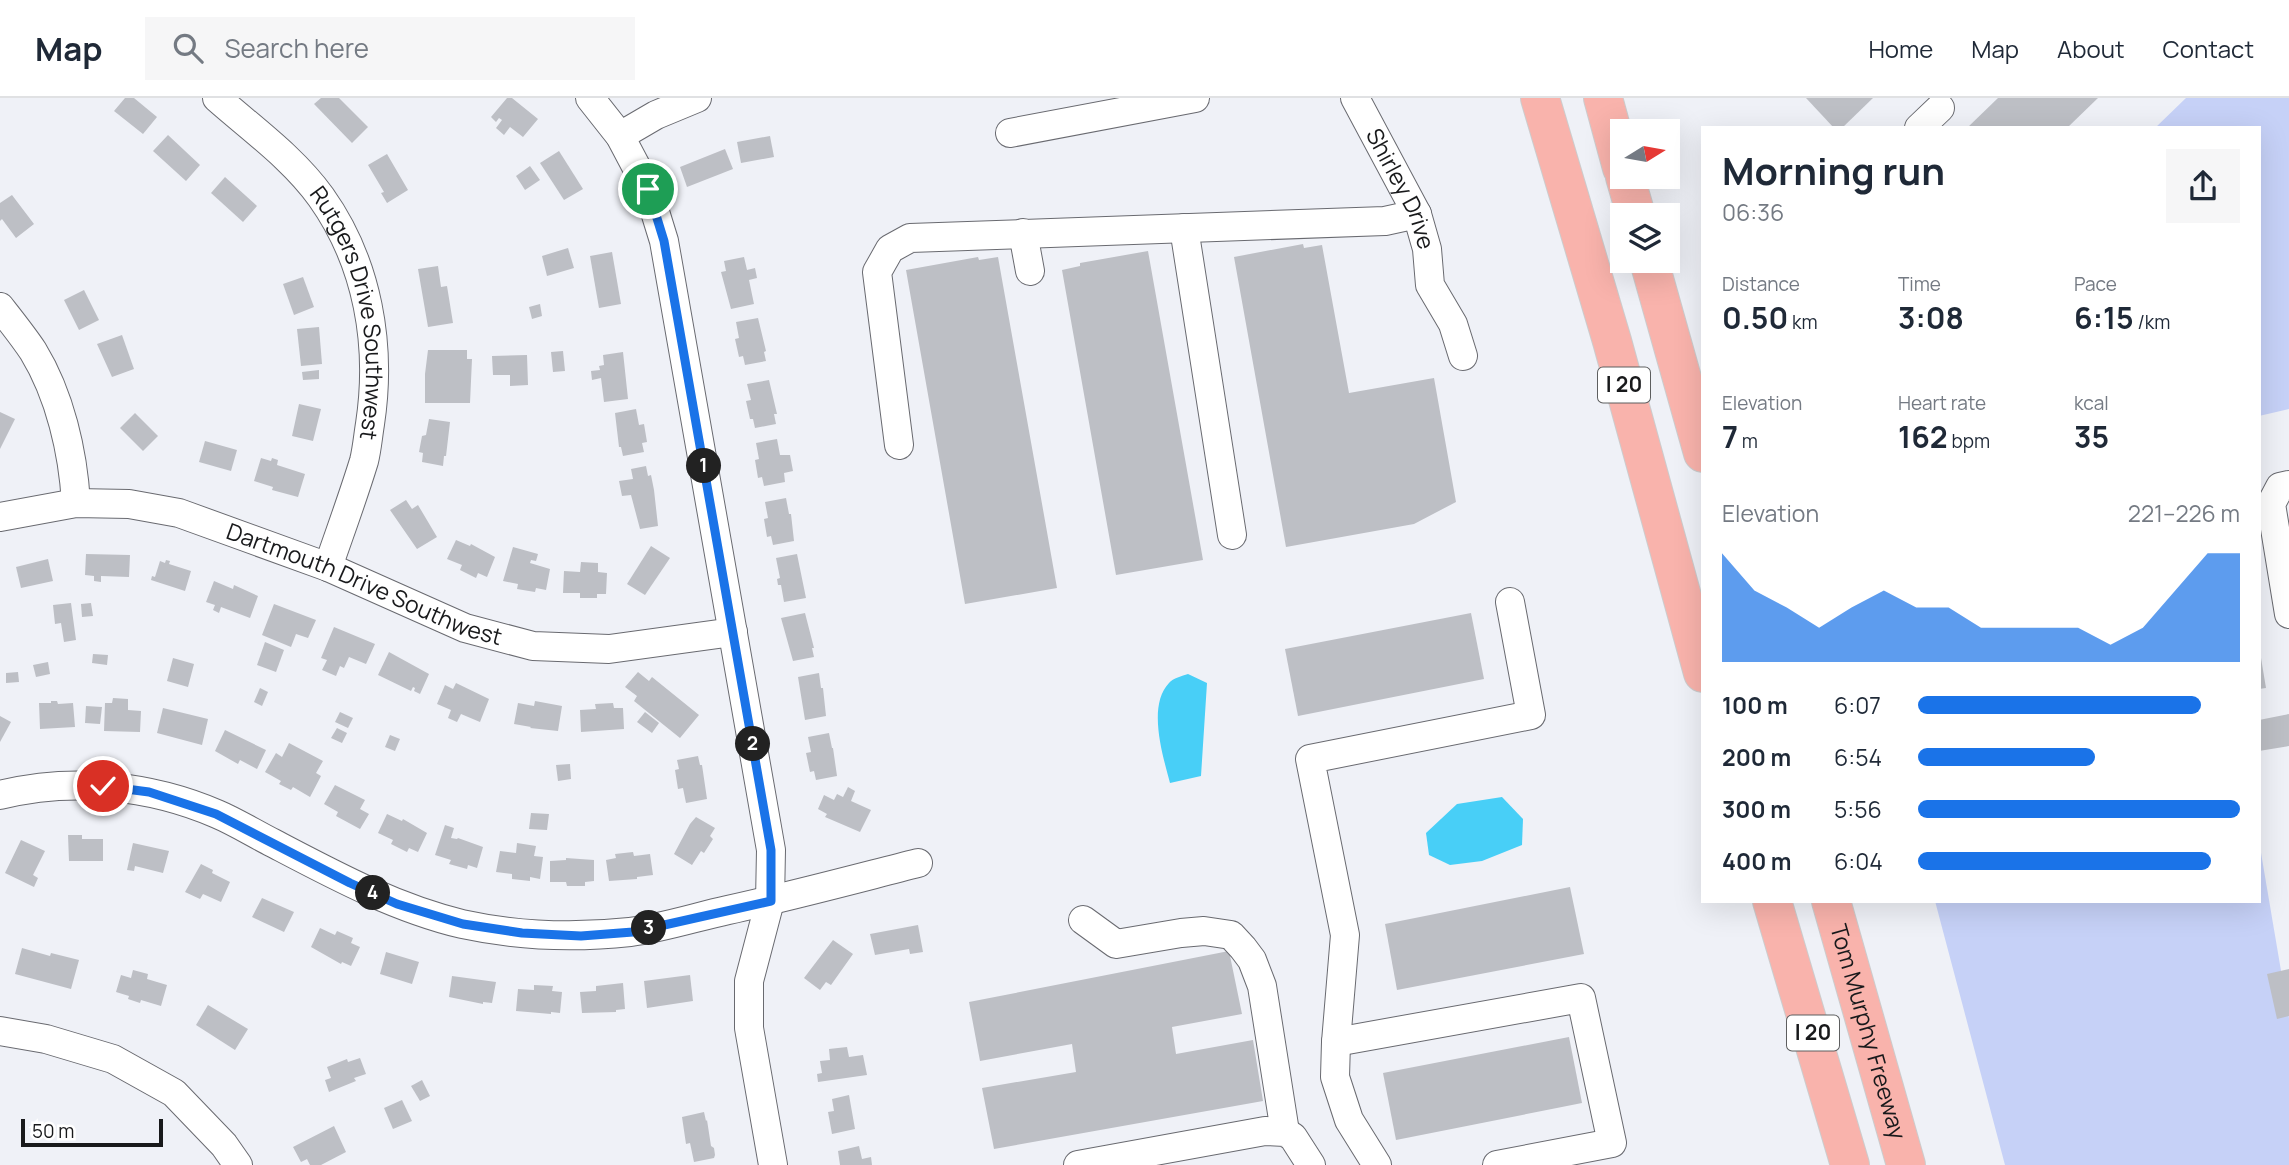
<!DOCTYPE html>
<meta charset="utf-8">
<style>
body{margin:0;font-family:Manrope,sans-serif;background:#f6f6f7;color:#1f2937;height:100vh;display:flex;flex-direction:column;font-size:26px;white-space:nowrap}
*{box-sizing:border-box;margin:0}
p{font-size:23px;color:#747a83}
.icon{flex:none;width:38px;height:38px;fill:none;stroke:currentColor;stroke-width:2;stroke-linecap:round;stroke-linejoin:round}
.map{position:relative;flex:1;overflow:hidden}
.details{position:absolute;left:1701px;top:28px;width:560px;height:777px;display:flex;flex-direction:column;background:#fff;border-radius:0px;box-shadow:0 7px 28px #0002}
.details>*{flex:none}
.needle{width:46px;rotate:79deg}
.fabs{position:absolute;left:1610px;top:21px;display:grid;gap:14px}
.fabs a{display:grid;place-items:center;width:70px;height:70px;border-radius:0px;background:#fff;box-shadow:0 7px 28px #0002;font-size:35px}
.scale{position:absolute;left:21px;bottom:18px;width:142px;box-sizing:border-box;padding-left:7px;border:4px solid #18191b;border-top:0;font-size:19px;line-height:24px;white-space:nowrap;color:#18191b;-webkit-text-stroke:5px #fff;paint-order:stroke}
.pin{position:absolute;display:grid;place-items:center;width:60px;height:60px;color:#fff;margin:-30px;border:4px solid #fff;border-radius:50%;box-shadow:0 2px 7px #0007}
.km{position:absolute;width:35px;height:35px;margin:-18px;border-radius:50%;background:#222;color:#fff;font-size:19px;line-height:35px;text-align:center}
.round{display:grid;place-items:center;flex:none;width:74px;height:74px;border-radius:0px;background:#f6f6f7}
.headline{display:flex;align-items:center;justify-content:space-between;height:119px;padding:0 21px}
h1{font-size:38px;font-weight:700;line-height:52px}
.metrics{display:grid;grid-template-columns:repeat(3,1fr);gap:10px;height:119px;padding:7px 21px}
.metrics div{display:grid;align-content:center}
.metrics b{font-size:30px;font-weight:700}
.metrics small{font-size:19px;font-weight:400}
.metrics p{font-size:19px}
.chart{height:196px;padding:14px 21px}
.chart p{display:flex;justify-content:space-between}
.chart svg{width:100%;height:126px;margin-top:7px;fill:#1a73e8;opacity:.7}
ul{padding:0 21px;list-style:none;font-size:23px}
li{display:grid;grid-template-columns:112px 84px 1fr;align-items:center;height:52px}
li i{height:18px;border-radius:9px;background:#1a73e8}
header{display:flex;align-items:center;gap:42px;box-sizing:border-box;height:98px;padding:0 35px;background:#fff;border-bottom:2px solid #e0e1e3}
header strong{font-size:33px}
nav{display:flex;gap:38px;margin-inline-start:auto;font-size:24px}
.search{width:490px;height:63px;background:#f6f6f7;display:flex;align-items:center;gap:18px;box-sizing:border-box;padding:0 24px;border-radius:0px;color:#747a83;font-size:26px}
.map>svg:first-child{display:block}
.green{fill:#c6d1f7}
.water{fill:#48cff7}
.building{fill:#bdbfc5}
.lines{fill:none;stroke-linecap:round;stroke-linejoin:round}
.minor-casing{stroke:#696a70;stroke-width:30}
.highway-casing{stroke:#cccccd;stroke-width:40}
.minor{stroke:#fff;stroke-width:28}
.highway{stroke:#f9b3ac;stroke-width:38}
.route-casing{stroke:#fff;stroke-width:14}
.route{stroke:#1a73e8;stroke-width:9}
.labels{text-anchor:middle;stroke-width:7;stroke-linejoin:round;paint-order:stroke}
.shield{fill:#fff;stroke:#5d5e5f;stroke-width:2}
.shield-label{font-size:21px;font-weight:bold;fill:#18191b}
.street-label{font-size:23px;fill:#18191b;stroke:#fff}
</style>
<header>
<strong>Map</strong>
<div class="search"><svg class="icon" aria-label="search" viewBox="0 0 24 24"><circle cx="10" cy="10" r="6"/><path d="M15 15l6 6"/></svg>Search here</div>
<nav><a>Home</a><a>Map</a><a>About</a><a>Contact</a></nav>
</header>
<div class="map">
<svg width="2289" height="1067" viewBox="0 0 2289 1067">
<rect width="100%" height="100%" fill="#eff1f7"/>
<g class="green">
<polygon points="2186,0 2289,0 2289,311 2259,318 2259,30 2155,30"/>
<polygon points="2259,743 2289,920 2289,1067 2005,1067 1935,803 2259,803"/>
</g>
<g class="water">
<path d="M 1188,576 L 1207,585 L 1201,678 L 1170,685 C 1163,658 1147,608 1169,585 C 1173,580 1182,578 1188,576 Z"/>
<polygon points="1502,699 1523,721 1522,747 1482,763 1450,767 1429,757 1426,735 1457,706"/>
</g>
<g class="building">
<polygon points="125,0 134,0 157,19 143,36 114,13"/>
<polygon points="321,0 339,0 368,29 352,45 314,6"/>
<polygon points="507,0 512,0 538,21 523,39 510,29 504,37 496,30 502,22 499,20 496,24 491,19"/>
<polygon points="1806,0 1873,0 1842,30 1834,30"/>
<polygon points="1998,0 2098,0 2067,30 1967,30"/>
<polygon points="168,37 200,67 186,83 153,53"/>
<polygon points="770,38 774,59 741,65 737,44"/>
<polygon points="725,51 733,71 687,89 680,69"/>
<polygon points="559,53 583,91 564,102 540,65"/>
<polygon points="387,56 408,92 387,105 381,95 384,94 368,67"/>
<polygon points="530,68 540,82 525,92 516,78"/>
<polygon points="225,79 257,108 243,124 211,95"/>
<polygon points="12,97 34,126 16,140 2,121 0,123 0,105"/>
<polygon points="1303,146 1304,150 1322,147 1349,295 1434,280 1456,404 1414,426 1286,449 1234,159"/>
<polygon points="568,150 574,170 547,178 542,158"/>
<polygon points="1148,153 1203,462 1116,477 1062,172 1080,168 1080,165"/>
<polygon points="612,154 621,206 599,210 590,158"/>
<polygon points="744,159 747,172 755,170 757,180 749,182 754,206 731,211 721,174 726,173 724,163"/>
<polygon points="978,159 979,162 998,159 1057,490 965,506 906,172"/>
<polygon points="438,168 441,189 447,188 453,225 428,229 418,171"/>
<polygon points="303,179 314,209 294,217 283,186"/>
<polygon points="84,192 99,222 79,232 64,202"/>
<polygon points="540,206 542,218 532,221 529,209"/>
<polygon points="758,220 766,253 764,254 766,263 745,267 743,258 739,259 735,241 739,240 736,224"/>
<polygon points="319,229 322,266 301,268 297,231"/>
<polygon points="122,237 134,271 112,279 97,246"/>
<polygon points="428,252 467,252 467,261 472,261 470,305 425,305 425,276"/>
<polygon points="563,253 565,273 553,274 551,254"/>
<polygon points="623,254 628,301 604,304 601,280 592,282 591,273 600,272 599,268 604,267 603,257"/>
<polygon points="527,257 528,287 510,288 510,277 493,277 492,258"/>
<polygon points="319,272 319,281 303,282 302,274"/>
<polygon points="769,282 777,316 774,316 776,326 755,330 753,321 750,321 746,303 751,302 747,286"/>
<polygon points="299,306 321,311 313,343 292,338"/>
<polygon points="636,311 639,327 644,326 647,344 642,345 644,354 623,358 621,349 619,349 615,315"/>
<polygon points="0,314 15,321 0,351"/>
<polygon points="135,315 158,338 143,353 120,330"/>
<polygon points="429,321 450,324 446,358 444,358 443,368 422,364 423,355 419,354 422,338 426,337"/>
<polygon points="777,341 780,357 790,357 793,373 784,375 785,384 764,388 762,379 758,380 755,362 759,361 756,345"/>
<polygon points="205,343 237,352 231,373 199,364"/>
<polygon points="261,360 271,363 272,360 278,362 277,367 305,376 298,399 272,392 273,389 254,383"/>
<polygon points="646,368 648,378 651,377 654,392 658,428 640,431 631,397 622,398 619,383 633,381 631,371"/>
<polygon points="786,400 789,416 791,416 794,443 773,447 771,438 767,439 764,421 768,420 765,404"/>
<polygon points="406,402 412,411 418,407 437,439 417,451 390,412"/>
<polygon points="456,442 470,448 471,446 495,459 487,479 478,475 476,480 460,472 462,467 447,461"/>
<polygon points="651,448 670,460 645,497 627,486"/>
<polygon points="513,449 538,456 536,463 531,462 530,465 550,471 546,492 536,490 535,494 517,491 518,486 503,483"/>
<polygon points="86,456 130,457 129,479 101,478 101,484 94,483 94,478 85,477"/>
<polygon points="797,456 806,500 784,504 781,487 778,487 777,481 780,480 776,460"/>
<polygon points="48,461 53,483 21,490 16,469"/>
<polygon points="166,462 170,463 169,466 191,473 185,493 151,482 152,478 155,479 160,463 165,465"/>
<polygon points="581,464 598,465 598,474 607,475 606,496 597,496 597,500 580,500 580,495 563,495 564,473 580,474"/>
<polygon points="214,483 233,491 234,487 258,498 250,520 221,509 219,515 213,512 215,507 206,504"/>
<polygon points="71,505 76,542 64,544 61,525 55,526 53,507"/>
<polygon points="91,505 93,518 82,519 81,506"/>
<polygon points="274,506 316,522 308,540 296,536 291,549 262,537"/>
<polygon points="805,515 814,550 812,550 814,559 793,563 781,520"/>
<polygon points="1471,515 1484,581 1298,618 1285,551"/>
<polygon points="334,529 375,546 366,566 349,559 344,570 340,568 336,578 322,572 327,562 321,560"/>
<polygon points="265,544 284,552 276,574 257,567"/>
<polygon points="389,554 429,576 420,596 414,593 415,590 413,589 411,593 378,577"/>
<polygon points="93,556 108,557 107,567 92,565"/>
<polygon points="173,560 194,566 188,589 167,583"/>
<polygon points="2261,560 2266,590 2259,591 2259,561"/>
<polygon points="48,564 50,576 36,579 33,567"/>
<polygon points="18,574 19,584 6,585 6,575"/>
<polygon points="638,574 649,583 652,579 699,617 680,640 634,603 637,598 625,589"/>
<polygon points="819,575 821,590 823,590 826,618 805,622 798,579"/>
<polygon points="456,585 489,601 480,624 461,616 457,624 448,620 451,612 437,606 445,587 453,591"/>
<polygon points="260,590 268,594 262,608 254,604"/>
<polygon points="113,600 128,601 128,612 141,613 140,634 104,633 105,605 112,605"/>
<polygon points="51,603 57,603 58,606 73,605 75,629 40,631 39,605 51,605"/>
<polygon points="535,603 562,608 558,633 530,630 531,629 514,626 518,605 534,608"/>
<polygon points="613,605 614,610 623,610 624,631 581,634 580,612 596,611 595,606"/>
<polygon points="86,608 102,609 100,626 85,625"/>
<polygon points="163,610 208,621 202,647 157,635"/>
<polygon points="340,614 353,620 348,630 335,624"/>
<polygon points="645,614 659,625 652,635 637,624"/>
<polygon points="2289,616 2289,648 2259,653 2259,622"/>
<polygon points="0,618 11,624 0,644"/>
<polygon points="337,630 347,635 342,645 331,640"/>
<polygon points="225,632 266,652 257,671 240,662 238,666 215,653"/>
<polygon points="829,635 832,650 833,650 837,678 816,682 814,673 810,674 806,655 811,654 808,639"/>
<polygon points="390,637 400,641 395,653 385,649"/>
<polygon points="289,645 323,663 316,675 321,678 310,699 293,689 291,692 279,686 281,683 265,674 276,655 282,659"/>
<polygon points="698,658 700,667 702,667 707,701 686,705 683,690 678,691 675,672 679,671 677,662"/>
<polygon points="570,666 571,681 558,683 556,667"/>
<polygon points="335,687 365,702 360,711 369,716 360,731 336,718 338,714 324,706"/>
<polygon points="848,689 855,693 851,703 871,712 860,734 825,719 827,716 818,711 824,697 834,702 837,696 843,699"/>
<polygon points="531,715 549,716 547,732 529,731"/>
<polygon points="387,716 402,723 403,721 427,735 418,754 409,750 407,754 391,746 393,742 378,735"/>
<polygon points="696,719 715,730 710,738 713,741 704,755 701,753 692,767 674,756 690,726"/>
<polygon points="445,727 454,730 451,740 457,741 458,740 483,749 477,770 468,767 467,771 449,766 451,762 435,757"/>
<polygon points="68,737 82,737 82,741 103,741 103,763 69,763"/>
<polygon points="21,742 45,753 33,777 38,780 34,789 5,775"/>
<polygon points="133,745 169,753 163,775 135,768 134,773 127,772"/>
<polygon points="517,745 536,748 534,758 543,759 540,781 530,779 530,783 512,781 512,776 496,774 500,753 516,755"/>
<polygon points="633,754 634,758 650,756 653,777 637,779 637,781 609,783 606,762 616,760 615,756"/>
<polygon points="566,760 594,762 594,783 585,784 585,788 567,788 566,784 550,784 550,763 566,762"/>
<polygon points="201,766 213,772 212,775 230,784 221,804 203,796 200,801 185,794"/>
<polygon points="1570,789 1584,856 1397,892 1385,826"/>
<polygon points="262,800 294,814 284,834 252,819"/>
<polygon points="918,827 923,854 910,856 909,851 875,857 870,836"/>
<polygon points="320,830 335,837 337,833 353,840 351,845 360,849 351,868 342,864 341,866 311,849"/>
<polygon points="833,842 853,856 831,887 826,884 820,892 804,880"/>
<polygon points="22,850 50,858 51,855 79,862 71,891 15,876"/>
<polygon points="1229,853 1242,916 1172,929 1176,956 1253,942 1263,1003 994,1051 982,990 1076,974 1072,946 980,963 969,904"/>
<polygon points="386,854 419,864 412,886 380,876"/>
<polygon points="2289,871 2289,918 2277,921 2267,876"/>
<polygon points="133,872 148,876 147,881 167,887 161,908 141,902 140,905 128,901 129,898 116,894 121,877 131,880"/>
<polygon points="690,877 693,903 647,910 644,883"/>
<polygon points="452,878 496,884 492,905 483,904 483,906 449,899"/>
<polygon points="623,885 625,911 616,912 616,914 582,915 580,894 596,893 596,888"/>
<polygon points="534,887 553,888 552,893 562,894 560,915 551,914 551,916 516,913 518,891 534,892"/>
<polygon points="208,907 248,931 235,952 196,927"/>
<polygon points="1569,939 1582,1005 1396,1042 1383,975"/>
<polygon points="847,949 849,959 863,957 867,977 818,984 817,976 822,975 820,963 830,962 829,951"/>
<polygon points="360,960 366,976 354,980 356,983 329,994 325,982 331,980 327,969 347,961 348,964"/>
<polygon points="422,982 430,998 420,1003 411,988"/>
<polygon points="849,997 855,1031 832,1036 828,1014 834,1013 832,1001"/>
<polygon points="402,1002 412,1023 393,1031 384,1010"/>
<polygon points="704,1014 706,1023 707,1022 711,1048 714,1050 715,1057 714,1060 694,1064 690,1045 686,1046 682,1019"/>
<polygon points="334,1028 346,1054 321,1067 310,1067 307,1061 301,1064 293,1049"/>
<polygon points="859,1048 862,1061 871,1059 872,1067 840,1067 838,1053"/>
</g>
<g class="lines">
<defs>
<g id="minor">
<path id="s1" d="M 217,0 C 252,31 293,60 321,99 C 368,165 382,247 370,326 C 368,338 367,351 364,363 C 353,399 340,434 328,469"/>
<polyline points="590,0 620,38 648,91 664,143 771,752 770,803 749,883 749,930 773,1067"/>
<path id="s2" d="M 1355,0 L 1417,116 L 1427,151 L 1430,187 L 1453,226 L 1463,258"/>
<polyline points="1919,30 1940,10"/>
<polyline points="1010,35 1195,0"/>
<polyline points="620,38 656,17 697,0"/>
<polyline points="1184,130 1232,437"/>
<polyline points="1023,135 1030,173"/>
<path d="M 0,209 C 11,223 23,238 33,253 C 60,297 73,354 76,405"/>
<polyline points="899,347 877,174 890,151 910,140 1385,123 1417,116"/>
<polyline points="2289,387 2280,389 2271,406 2289,516"/>
<path id="s3" d="M 0,419 L 76,405 L 129,406 L 179,415 L 328,469 L 465,530 L 533,548 L 609,551 L 733,534"/>
<path d="M 0,697 C 71,679 150,687 217,716 C 236,724 255,736 273,745 C 334,777 395,810 462,826 C 517,838 575,840 630,834 C 663,830 696,819 728,812 C 792,798 855,781 918,765"/>
<polyline points="1083,822 1116,846 1181,835 1204,833 1231,837 1243,850 1252,862 1262,888 1285,1034"/>
<polyline points="0,933 46,941 113,961 174,995 224,1047 238,1067"/>
<polyline points="1336,944 1581,900 1612,1045 1497,1067"/>
<polyline points="1078,1067 1265,1033 1285,1034 1293,1039 1311,1067"/>
<polyline points="1377,1067 1349,1022 1335,979 1336,944 1345,837 1310,661 1531,617 1510,504"/>
</g>
<g id="highway">
<polyline points="1540,0 1612,243 1703,575"/>
<polyline points="1603,0 1622,70"/>
<polyline points="1625,79 1636,117"/>
<polyline points="1649,163 1703,355"/>
<polyline points="1772,803 1850,1067"/>
<path id="s4" d="M 1831,803 L 1906,1067"/>
</g>
</defs>
<use href="#minor" class="minor-casing"/>
<use href="#highway" class="highway-casing"/>
<use href="#minor" class="minor"/>
<use href="#highway" class="highway"/>
</g>
<g class="lines">
<defs>
<polyline id="route" points="103,688 149,694 216,716 350,785 397,806 463,826 522,835 581,838 633,834 771,803 771,752 664,143 648,91"/>
</defs>
<use href="#route" class="route-casing"/>
<use href="#route" class="route"/>
</g>
<g class="labels">
<g class="shield">
<rect x="1598" y="269.5" width="52" height="35" rx="5"/>
<rect x="1787" y="917.5" width="52" height="35" rx="5"/>
</g>
<g class="shield-label">
<text x="1624" y="294">I 20</text>
<text x="1813" y="942">I 20</text>
</g>
<g class="street-label">
<text dy="8" stroke="none"><textPath href="#s2" startOffset="102">Shirley Drive</textPath></text>
<text dy="8" stroke="none"><textPath href="#s1" startOffset="266">Rutgers Drive Southwest</textPath></text>
<text dy="8" stroke="none"><textPath href="#s3" startOffset="380">Dartmouth Drive Southwest</textPath></text>
<text dy="8" stroke="none"><textPath href="#s4" startOffset="136">Tom Murphy Freeway</textPath></text>
</g>
</g>
</svg>
<div class="fabs">
<a><svg class="needle" viewBox="-14 -14 28 28"><path d="M0-13l5 13h-10z" fill="#e53935"/><path d="M0 13l5-13h-10z" fill="#747a83"/></svg></a>
<a><svg class="icon" aria-label="layers" viewBox="0 0 24 24"><path d="M12 4l9 5-9 5-9-5zM3 14l9 5 9-5"/></svg></a>
</div>
<div class="scale">50 m</div>
<div class="pin" style="left:648px;top:91px;background:#1e9e55"><svg class="icon" aria-label="arrive" viewBox="0 0 24 24"><path d="M6 21V4h12l-3 4 3 4H6"/></svg></div>
<div class="pin" style="left:103px;top:688px;background:#d93025"><svg class="icon" aria-label="check" viewBox="0 0 24 24"><path d="M5 12l5 5 9-10"/></svg></div>
<b class="km" style="left:704px;top:368px">1</b>
<b class="km" style="left:753px;top:646px">2</b>
<b class="km" style="left:649px;top:830px">3</b>
<b class="km" style="left:373px;top:795px">4</b>
<section class="details">
<div class="headline"><div><h1>Morning run</h1><p>06:36</p></div><a class="round"><svg class="icon" aria-label="share" viewBox="0 0 24 24"><path d="M12 15V3M7 8l5-5 5 5M5 13v7h14v-7"/></svg></a></div>
<div class="metrics">
<div><p>Distance</p><b>0.50<small> km</small></b></div>
<div><p>Time</p><b>3:08</b></div>
<div><p>Pace</p><b>6:15<small> /km</small></b></div>
</div>
<div class="metrics">
<div><p>Elevation</p><b>7<small> m</small></b></div>
<div><p>Heart rate</p><b>162<small> bpm</small></b></div>
<div><p>kcal</p><b>35</b></div>
</div>
<div class="chart"><p><span>Elevation</span>221–226 m</p>
<svg viewBox="0 0 160 44" preserveAspectRatio="none"><path d="M0 44V6L10 19L20 25L30 32L40 25L50 19L60 25L70 25L80 32L90 32L100 32L110 32L120 38L130 32L140 19L150 6L160 6V44z"/></svg>
</div>
<ul>
<li><b>100 m</b>6:07<i style="width:88%"></i></li>
<li><b>200 m</b>6:54<i style="width:55%"></i></li>
<li><b>300 m</b>5:56<i style="width:100%"></i></li>
<li><b>400 m</b>6:04<i style="width:91%"></i></li>
</ul>
</section>
</div>
